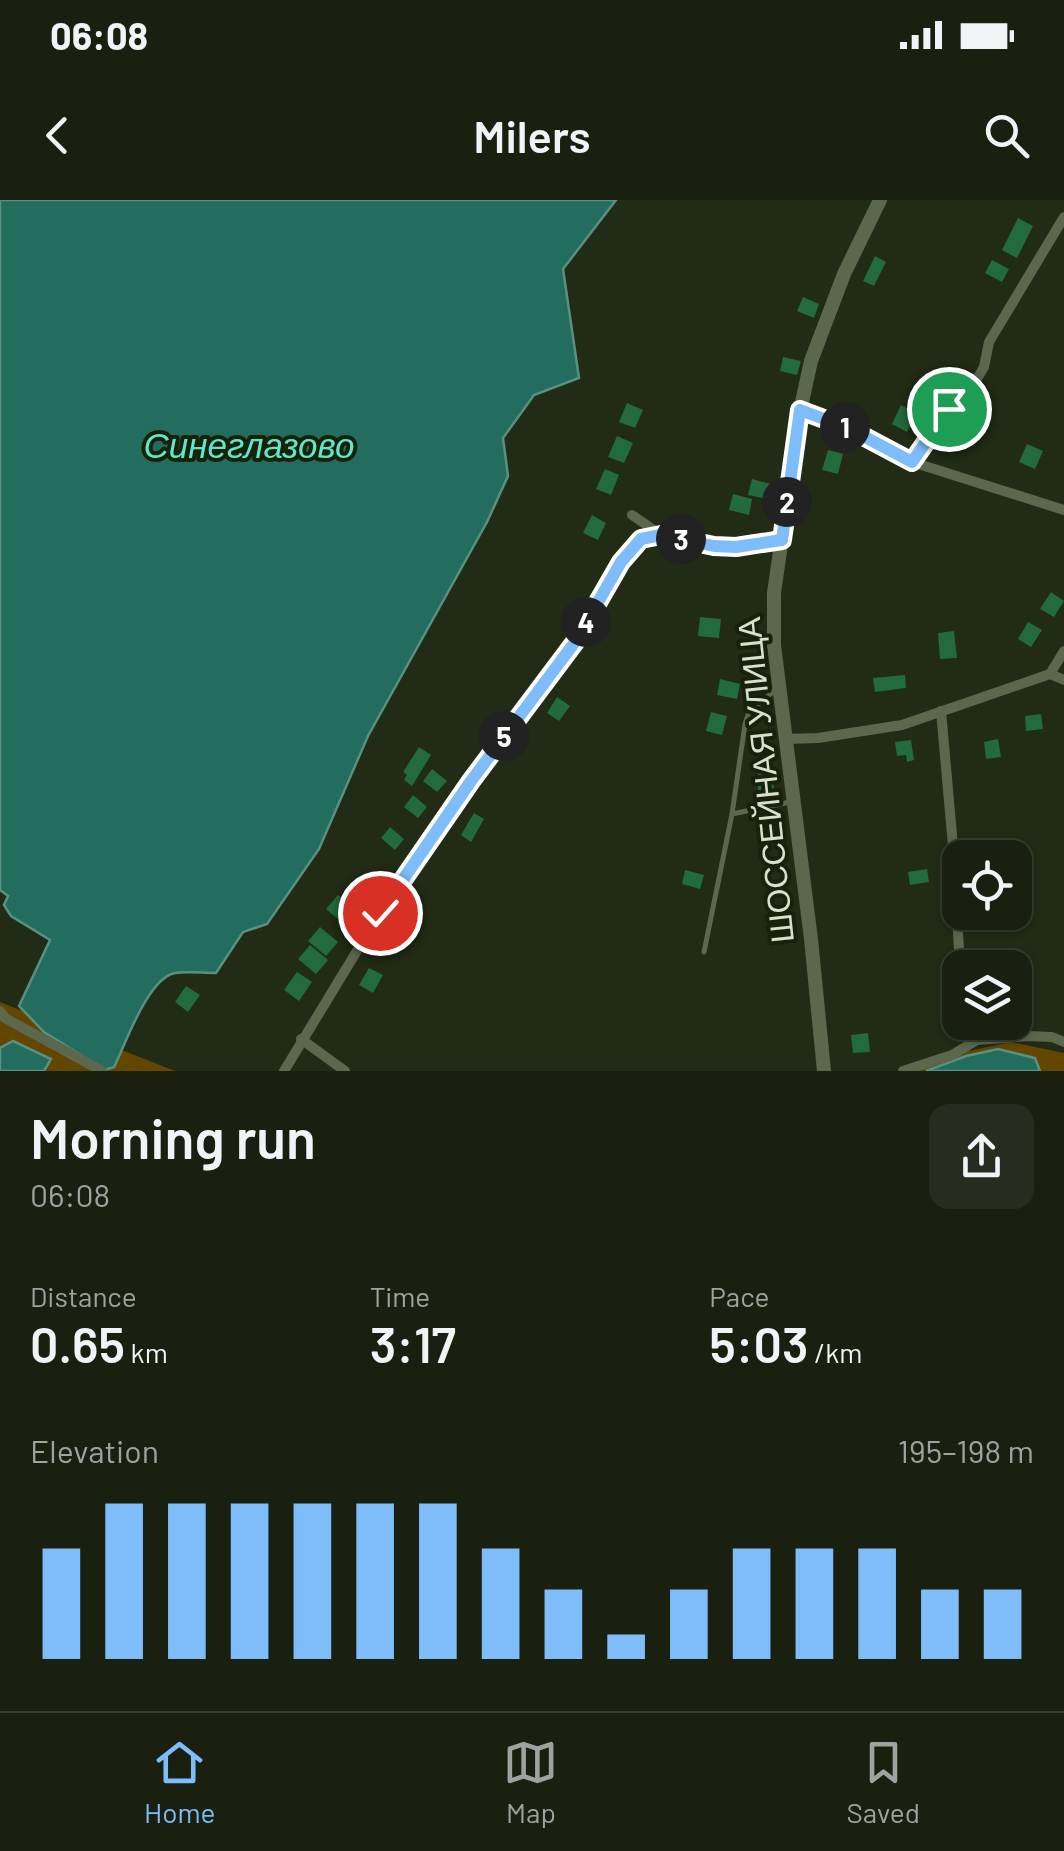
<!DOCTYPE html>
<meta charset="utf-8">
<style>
body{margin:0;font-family:Barlow,sans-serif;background:#262d1e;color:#f1f3f6;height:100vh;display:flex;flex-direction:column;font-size:38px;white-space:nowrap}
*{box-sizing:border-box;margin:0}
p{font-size:32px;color:#9fa39f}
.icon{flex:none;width:55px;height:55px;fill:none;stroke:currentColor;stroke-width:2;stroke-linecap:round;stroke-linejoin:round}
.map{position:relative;height:871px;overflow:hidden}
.drawer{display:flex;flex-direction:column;background:#192010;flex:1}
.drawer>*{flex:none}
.buttons{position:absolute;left:942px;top:640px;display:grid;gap:20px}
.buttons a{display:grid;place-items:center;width:90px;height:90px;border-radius:20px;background:#192010;box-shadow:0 2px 8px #0004,0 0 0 2px #373e30;font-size:50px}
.pin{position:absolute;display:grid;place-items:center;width:85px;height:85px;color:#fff;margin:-42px;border:5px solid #fff;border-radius:50%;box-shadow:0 2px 10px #0007}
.km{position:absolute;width:50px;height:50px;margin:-25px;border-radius:50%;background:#222;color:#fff;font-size:28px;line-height:50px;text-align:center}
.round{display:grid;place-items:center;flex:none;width:105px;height:105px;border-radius:20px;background:#262d1e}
.overview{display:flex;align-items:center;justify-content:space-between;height:170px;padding:0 30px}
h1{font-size:55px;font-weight:600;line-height:75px}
.figures{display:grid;grid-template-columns:repeat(3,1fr);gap:15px;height:170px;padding:10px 30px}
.figures div{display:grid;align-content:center}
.figures b{font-size:50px;font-weight:600}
.figures small{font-size:28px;font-weight:400}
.figures p{font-size:28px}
.chart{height:280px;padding:20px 30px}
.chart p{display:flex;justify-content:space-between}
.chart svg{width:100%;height:180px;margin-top:10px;stroke:#7ebdf9;stroke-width:6}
.status{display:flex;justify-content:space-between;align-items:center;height:70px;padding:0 50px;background:#192010;direction:ltr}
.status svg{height:28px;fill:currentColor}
header{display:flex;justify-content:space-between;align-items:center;height:130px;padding:0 30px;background:#192010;font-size:45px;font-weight:600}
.tabs{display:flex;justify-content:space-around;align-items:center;height:140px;border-top:2px solid #373e30;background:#192010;font-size:28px;color:#9fa39f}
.tabs a{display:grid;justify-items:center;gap:5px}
.tabs .selected{color:#7ebdf9}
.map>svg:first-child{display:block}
.green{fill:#634600}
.water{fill:#226d5e;stroke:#599080;stroke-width:2.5}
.building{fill:#216b3e}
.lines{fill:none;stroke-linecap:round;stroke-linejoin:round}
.lane{stroke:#5b684e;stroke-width:5}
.street{stroke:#5b684e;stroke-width:10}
.secondary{stroke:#5b684e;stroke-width:14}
.route-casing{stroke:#fff;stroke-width:20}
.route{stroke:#7ebdf9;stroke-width:12}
.labels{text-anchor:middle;stroke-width:8;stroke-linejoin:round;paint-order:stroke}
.street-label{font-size:32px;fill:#d8e0d1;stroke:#18220b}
.water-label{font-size:35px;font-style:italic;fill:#5fe7ca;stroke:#18220b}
</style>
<div class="status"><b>06:08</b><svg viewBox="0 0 49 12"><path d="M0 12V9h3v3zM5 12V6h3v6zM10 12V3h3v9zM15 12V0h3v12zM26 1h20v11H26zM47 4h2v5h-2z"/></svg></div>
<header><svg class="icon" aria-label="back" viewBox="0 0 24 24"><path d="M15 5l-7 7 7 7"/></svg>Milers<svg class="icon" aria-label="search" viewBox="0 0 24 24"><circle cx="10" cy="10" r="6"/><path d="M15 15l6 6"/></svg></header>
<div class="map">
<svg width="1064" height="871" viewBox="0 0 1064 871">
<rect width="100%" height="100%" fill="#212b15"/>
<g class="green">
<polygon points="0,802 175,871 0,871"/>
<polygon points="1011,842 1064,853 1064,871 912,871 964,852"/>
</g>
<g class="water">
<path d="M 0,0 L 616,0 L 563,69 L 579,178 L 534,195 L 503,238 L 508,276 L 487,322 L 368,536 L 319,649 L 267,724 L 243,732 L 216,773 C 203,773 188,771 175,773 C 148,778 126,843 114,867 L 105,870 L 44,832 L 19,806 L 50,740 L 11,716 L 4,705 L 8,696 L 0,690 Z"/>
<polygon points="13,841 51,859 44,871 0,871 0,848"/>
<polygon points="998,849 1035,858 1040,871 926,871 966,856"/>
</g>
<g class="building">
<polygon points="1018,18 1033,26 1017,58 1002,50"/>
<polygon points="875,56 886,62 874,86 863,81"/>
<polygon points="992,60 1009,69 1002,82 985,73"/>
<polygon points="803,97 819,104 814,118 797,111"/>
<polygon points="783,157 801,161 797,175 780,171"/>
<polygon points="627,203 643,210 635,228 619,222"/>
<polygon points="901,205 917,213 907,232 892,224"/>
<polygon points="617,236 633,243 624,263 608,257"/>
<polygon points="1027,244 1043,251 1035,269 1019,262"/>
<polygon points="828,250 843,254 838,274 822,270"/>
<polygon points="605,269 619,275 611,295 596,289"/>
<polygon points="752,279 771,284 768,299 748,295"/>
<polygon points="733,294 752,299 749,315 729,310"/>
<polygon points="592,315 606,323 598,340 583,333"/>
<polygon points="1051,392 1064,401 1054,417 1040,409"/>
<polygon points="700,417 721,419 719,438 698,436"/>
<polygon points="1028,422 1042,430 1031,447 1018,439"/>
<polygon points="954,431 957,458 940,459 938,433"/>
<polygon points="905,475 906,488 875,492 873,478"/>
<polygon points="720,479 740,484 737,499 717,495"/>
<polygon points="557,497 570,506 559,521 547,513"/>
<polygon points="711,512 727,516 722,535 706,531"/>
<polygon points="1041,514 1043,529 1026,531 1025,516"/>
<polygon points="998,539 1001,557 986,559 984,542"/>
<polygon points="911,540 914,560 907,562 906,555 897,556 895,542"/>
<polygon points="419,547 431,555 412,586 404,580 407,575 403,572"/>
<polygon points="432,569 447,581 437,592 423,581"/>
<polygon points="758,571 773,571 774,593 758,593"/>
<polygon points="413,595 427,607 418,618 404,607"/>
<polygon points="474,613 484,619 471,642 461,635"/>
<polygon points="390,627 404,639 395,650 381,638"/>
<polygon points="927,669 929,682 910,685 908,672"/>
<polygon points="685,670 704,675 700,689 682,684"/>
<polygon points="338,695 356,710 344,724 326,709"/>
<polygon points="320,727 338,742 326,756 308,741"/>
<polygon points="310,745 328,760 316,774 298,759"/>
<polygon points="369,768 383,775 373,793 359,785"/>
<polygon points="297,772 312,782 299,801 284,790"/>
<polygon points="186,786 200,795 188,812 175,802"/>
<polygon points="868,833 870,852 853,853 851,835"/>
</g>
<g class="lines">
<g class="lane">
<polyline points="732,614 745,524 749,512 775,490"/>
<polyline points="704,752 732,614 790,602"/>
</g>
<g class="street">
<polyline points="800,211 848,228 912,262 1064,310"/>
<polyline points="912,262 949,209 963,202 984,167 989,142 1064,17"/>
<polyline points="632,315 661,335 714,346 754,346 782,340"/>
<polyline points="1050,474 1064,451"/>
<polyline points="941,511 953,646 959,750 962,768"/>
<polyline points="786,539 818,538 902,525 1050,474 1064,480"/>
<polyline points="0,811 5,818 102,871"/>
<polyline points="973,822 977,840"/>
<polyline points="301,839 345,871"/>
<polyline points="284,871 380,713 471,581 575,441 621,363 641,339 661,335"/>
<polyline points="903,871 952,855 977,840 1028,836 1052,837 1064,842"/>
</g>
<polyline class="secondary" points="824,871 811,739 774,445 774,393 800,211 811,161 844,74 880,0"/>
</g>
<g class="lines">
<defs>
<polyline id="route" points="380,713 471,581 575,442 621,362 641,339 661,335 714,346 736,347 782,340 800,210 848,228 912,262 949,209"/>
</defs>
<use href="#route" class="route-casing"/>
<use href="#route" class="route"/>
</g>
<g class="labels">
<g class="street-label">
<text transform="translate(766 580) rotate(-96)" y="11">ШОССЕЙНАЯ УЛИЦА</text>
</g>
<g class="water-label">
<text x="249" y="258">Синеглазово</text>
</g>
</g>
</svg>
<div class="buttons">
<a><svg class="icon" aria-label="locate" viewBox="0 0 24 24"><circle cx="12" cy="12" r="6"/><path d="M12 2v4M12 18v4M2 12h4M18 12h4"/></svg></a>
<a><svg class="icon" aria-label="layers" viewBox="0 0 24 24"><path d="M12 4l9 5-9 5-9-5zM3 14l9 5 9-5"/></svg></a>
</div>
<div class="pin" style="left:949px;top:209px;background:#1e9e55"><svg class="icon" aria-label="arrive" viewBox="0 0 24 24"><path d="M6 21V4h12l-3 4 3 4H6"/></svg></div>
<div class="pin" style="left:380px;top:713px;background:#d93025"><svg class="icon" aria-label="check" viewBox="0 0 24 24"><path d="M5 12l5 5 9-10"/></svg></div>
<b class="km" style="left:845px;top:227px">1</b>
<b class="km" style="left:787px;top:302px">2</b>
<b class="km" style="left:681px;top:339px">3</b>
<b class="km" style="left:586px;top:422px">4</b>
<b class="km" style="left:504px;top:536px">5</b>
</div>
<section class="drawer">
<div class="overview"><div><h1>Morning run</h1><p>06:08</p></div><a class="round"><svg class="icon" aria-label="share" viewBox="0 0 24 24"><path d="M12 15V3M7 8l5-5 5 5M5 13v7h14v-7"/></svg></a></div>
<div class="figures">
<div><p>Distance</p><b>0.65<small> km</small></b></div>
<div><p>Time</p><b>3:17</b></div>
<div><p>Pace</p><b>5:03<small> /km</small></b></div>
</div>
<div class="chart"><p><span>Elevation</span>195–198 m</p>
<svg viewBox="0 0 160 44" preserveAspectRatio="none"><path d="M5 44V17M15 44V6M25 44V6M35 44V6M45 44V6M55 44V6M65 44V6M75 44V17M85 44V27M95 44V38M105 44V27M115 44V17M125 44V17M135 44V17M145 44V27M155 44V27"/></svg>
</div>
</section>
<nav class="tabs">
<a class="selected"><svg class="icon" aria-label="home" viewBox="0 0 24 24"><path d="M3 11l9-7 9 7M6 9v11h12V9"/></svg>Home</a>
<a><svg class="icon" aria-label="map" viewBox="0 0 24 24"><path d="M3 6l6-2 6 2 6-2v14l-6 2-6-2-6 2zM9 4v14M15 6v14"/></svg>Map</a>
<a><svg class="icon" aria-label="saved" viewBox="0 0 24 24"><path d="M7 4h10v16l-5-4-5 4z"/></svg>Saved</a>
</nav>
